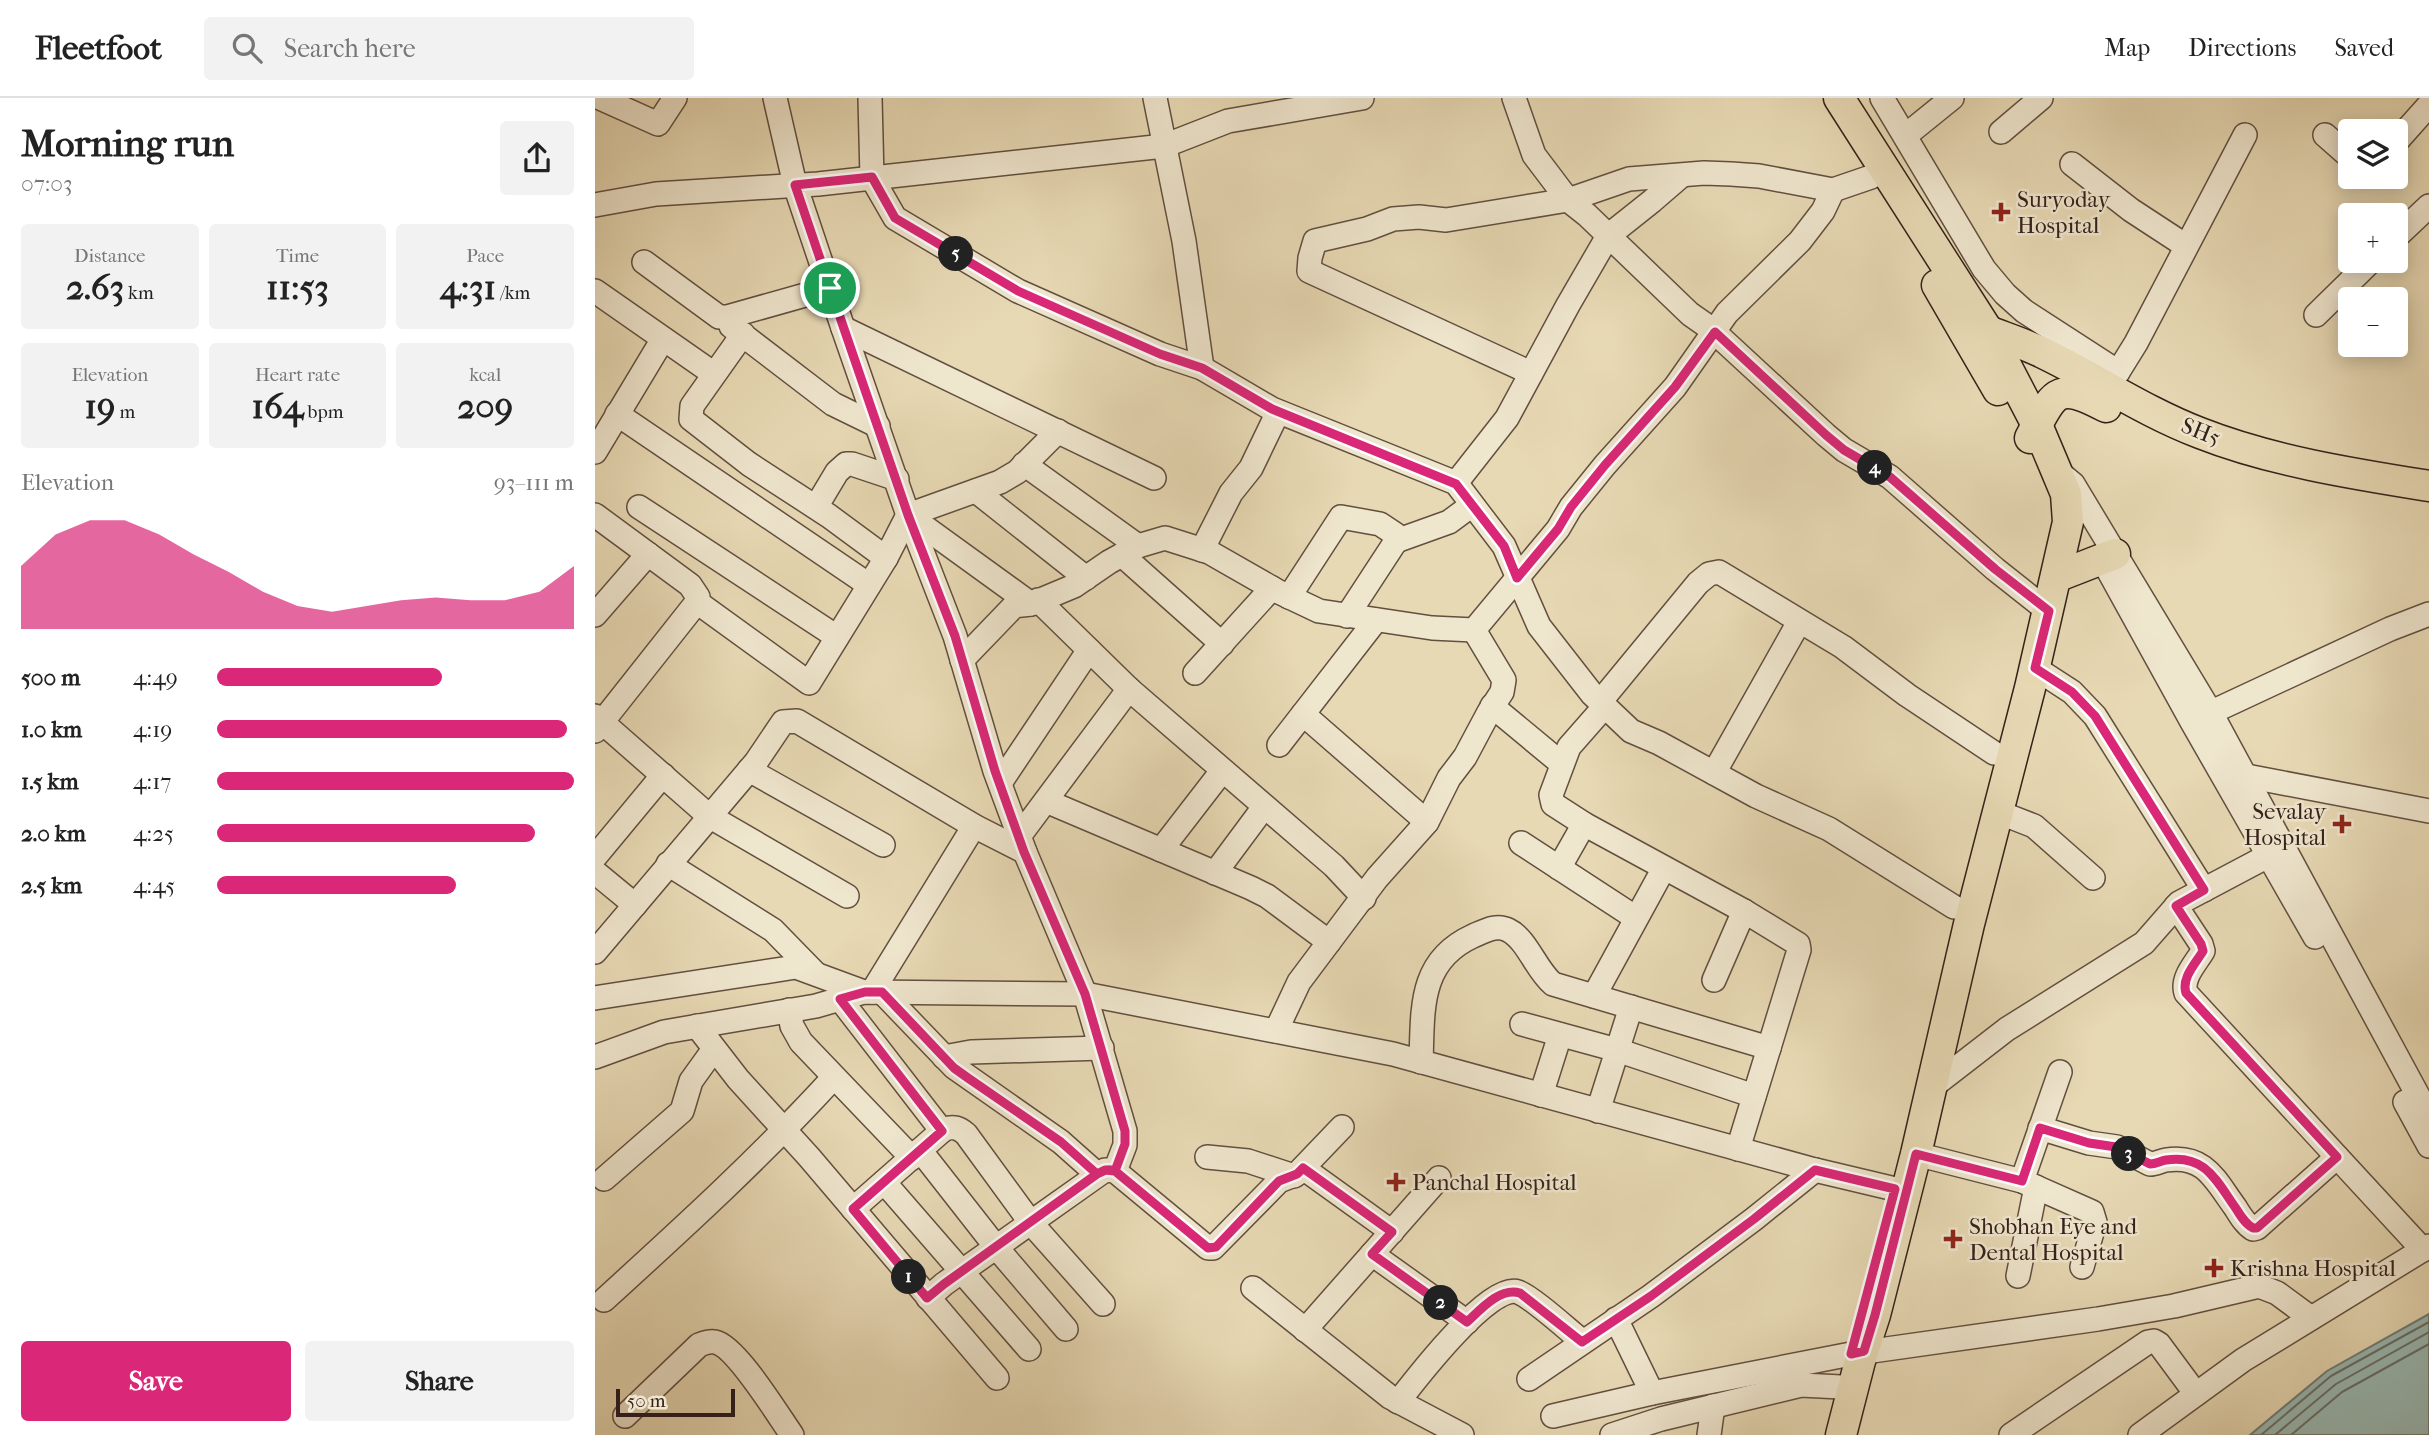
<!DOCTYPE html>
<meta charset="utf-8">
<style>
body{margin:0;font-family:"IM FELL French Canon",serif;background:#f2f2f2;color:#222;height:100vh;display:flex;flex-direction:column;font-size:26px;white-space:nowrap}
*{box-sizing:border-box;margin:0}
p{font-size:23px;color:#767676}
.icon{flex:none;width:38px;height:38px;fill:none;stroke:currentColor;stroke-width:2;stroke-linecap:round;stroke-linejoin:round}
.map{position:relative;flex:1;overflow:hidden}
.sheet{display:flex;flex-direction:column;background:#fff;width:595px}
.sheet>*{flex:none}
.fabs{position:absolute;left:1743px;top:21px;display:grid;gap:14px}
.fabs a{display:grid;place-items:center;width:70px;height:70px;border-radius:7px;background:#fff;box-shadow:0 4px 18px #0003;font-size:35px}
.scale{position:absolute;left:21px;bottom:18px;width:119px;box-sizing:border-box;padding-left:7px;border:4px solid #35211a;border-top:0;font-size:19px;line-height:24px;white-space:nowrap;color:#35211a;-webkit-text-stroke:5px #efe6ce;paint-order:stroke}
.pin{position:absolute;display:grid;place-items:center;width:60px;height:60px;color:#fff;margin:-30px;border:4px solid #fff;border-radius:50%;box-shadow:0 2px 7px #0007}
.km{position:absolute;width:35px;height:35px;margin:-18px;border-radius:50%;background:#222;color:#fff;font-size:19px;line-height:35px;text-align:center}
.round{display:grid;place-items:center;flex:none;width:74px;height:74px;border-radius:7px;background:#f2f2f2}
.headline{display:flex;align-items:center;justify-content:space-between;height:119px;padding:0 21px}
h1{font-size:38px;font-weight:700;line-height:52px}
.figures{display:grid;grid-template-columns:repeat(3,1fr);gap:10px;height:119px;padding:7px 21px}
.figures div{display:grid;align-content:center;border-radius:7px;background:#f2f2f2;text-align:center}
.figures b{font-size:35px;font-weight:700}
.figures small{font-size:19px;font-weight:400}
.figures p{font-size:19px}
.chart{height:196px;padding:14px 21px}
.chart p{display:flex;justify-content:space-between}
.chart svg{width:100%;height:126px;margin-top:7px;fill:#db2777;opacity:.7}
.cta{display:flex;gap:14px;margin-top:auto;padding:14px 21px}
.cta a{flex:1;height:80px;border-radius:7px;background:#db2777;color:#fff;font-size:28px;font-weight:700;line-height:80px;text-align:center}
.cta a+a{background:#f2f2f2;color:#222}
ul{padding:0 21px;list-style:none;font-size:23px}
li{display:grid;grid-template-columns:112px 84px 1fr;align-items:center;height:52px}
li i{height:18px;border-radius:9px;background:#db2777}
header{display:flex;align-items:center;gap:42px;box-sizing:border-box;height:98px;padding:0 35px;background:#fff;border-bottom:2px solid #e0e0e0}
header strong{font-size:33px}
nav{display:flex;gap:38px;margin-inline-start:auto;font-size:24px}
.search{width:490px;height:63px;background:#f2f2f2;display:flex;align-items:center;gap:18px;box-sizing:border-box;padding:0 24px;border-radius:7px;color:#767676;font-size:26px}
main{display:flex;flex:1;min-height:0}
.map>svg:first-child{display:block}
.water{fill:#98b9b4;stroke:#707c76;stroke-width:2}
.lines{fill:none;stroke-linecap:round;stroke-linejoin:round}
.shore{stroke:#666d67;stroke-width:2}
.minor-casing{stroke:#624f40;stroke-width:26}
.major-casing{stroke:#35211a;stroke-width:33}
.minor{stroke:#efe6ce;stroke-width:23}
.major{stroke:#e7d9b4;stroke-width:30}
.route-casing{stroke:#fff;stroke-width:14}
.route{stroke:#db2777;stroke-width:9}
.poi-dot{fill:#8f2418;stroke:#efe6ce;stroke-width:2.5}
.labels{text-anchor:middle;stroke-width:5;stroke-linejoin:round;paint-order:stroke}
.poi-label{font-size:23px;fill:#35211a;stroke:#efe6ce;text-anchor:start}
.street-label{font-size:23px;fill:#35211a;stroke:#efe6ce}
</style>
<header>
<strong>Fleetfoot</strong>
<div class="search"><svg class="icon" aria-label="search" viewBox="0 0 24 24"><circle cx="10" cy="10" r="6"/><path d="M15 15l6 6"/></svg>Search here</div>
<nav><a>Map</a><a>Directions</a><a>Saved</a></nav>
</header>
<main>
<section class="sheet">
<div class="headline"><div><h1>Morning run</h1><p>07:03</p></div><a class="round"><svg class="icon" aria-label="share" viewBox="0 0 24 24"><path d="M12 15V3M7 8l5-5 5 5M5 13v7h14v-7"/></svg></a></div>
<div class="figures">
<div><p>Distance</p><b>2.63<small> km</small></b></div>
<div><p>Time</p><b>11:53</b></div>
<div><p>Pace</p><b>4:31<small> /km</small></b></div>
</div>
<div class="figures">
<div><p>Elevation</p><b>19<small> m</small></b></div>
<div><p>Heart rate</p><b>164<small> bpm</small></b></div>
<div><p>kcal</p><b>209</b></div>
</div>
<div class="chart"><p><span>Elevation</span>93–111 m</p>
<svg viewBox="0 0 160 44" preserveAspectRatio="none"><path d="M0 44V22L10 11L20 6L30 6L40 11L50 18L60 24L70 31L80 36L90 38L100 36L110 34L120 33L130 34L140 34L150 31L160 22V44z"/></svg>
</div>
<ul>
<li><b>500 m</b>4:49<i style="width:63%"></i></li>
<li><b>1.0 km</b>4:19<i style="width:98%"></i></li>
<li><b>1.5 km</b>4:17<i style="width:100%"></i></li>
<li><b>2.0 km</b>4:25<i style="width:89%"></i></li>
<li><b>2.5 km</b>4:45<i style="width:67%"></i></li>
</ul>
<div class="cta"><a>Save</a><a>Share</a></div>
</section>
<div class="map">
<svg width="1834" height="1337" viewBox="0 0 1834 1337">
<rect width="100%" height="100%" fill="#e7d9b4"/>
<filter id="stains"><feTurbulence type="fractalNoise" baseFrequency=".00286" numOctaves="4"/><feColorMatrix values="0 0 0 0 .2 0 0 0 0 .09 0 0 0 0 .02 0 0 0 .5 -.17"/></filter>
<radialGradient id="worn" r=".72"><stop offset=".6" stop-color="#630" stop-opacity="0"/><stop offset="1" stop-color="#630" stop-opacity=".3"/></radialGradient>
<polygon class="water" points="1834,1216 1834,1337 1655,1337 1732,1273"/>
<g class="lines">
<g class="shore">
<polyline points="1666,1337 1736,1278 1834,1224"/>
<polyline points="1680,1337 1741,1286 1834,1234"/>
<polyline points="1696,1337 1747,1294 1834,1246"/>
</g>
<defs>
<g id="minor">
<polyline points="5,0 63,26 80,0"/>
<polyline points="180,0 200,87 248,230 313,417 360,538 400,673 430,754 490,896 530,1033 530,1047 520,1073"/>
<polyline points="275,0 277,80 300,120 423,193 565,256 607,270 677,311 861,385 909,448 944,528 997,596 1036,633 1064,645 1161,698 1234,731 1359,809"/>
<polyline points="560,0 589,143 607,270"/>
<polyline points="919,0 939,57 973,102 992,117 1095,216 1115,230 1231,337 1249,352 1295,379 1400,471 1453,513"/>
<polyline points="1287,0 1389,171 1410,196 1429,213 1523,274"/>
<polyline points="1406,34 1446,0"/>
<polyline points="1730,37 1755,59"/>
<polyline points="1310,38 1357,0"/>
<polyline points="1801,44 1834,7"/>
<polyline points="1477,66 1536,112 1591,148"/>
<polyline points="0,107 61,96 223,86 569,48 633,23 767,0"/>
<polyline points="1801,139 1834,108"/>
<polyline points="49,164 124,219 132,219 235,190"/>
<polyline points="0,193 119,276"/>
<polyline points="1721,217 1776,163"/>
<polyline points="136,228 238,306 283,328"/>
<polyline points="248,230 559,380"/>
<polyline points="148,236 97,308 96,321 154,366 234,418 291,460"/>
<polyline points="936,275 714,173 715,160 720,143 772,131 798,121 824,119 851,122 973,102 1034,81 1109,75 1136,76 1164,78 1238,92 1276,79"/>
<polyline points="1514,283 1523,274 1541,245 1650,37"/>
<polyline points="22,316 274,487"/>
<polyline points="0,354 68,241"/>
<polyline points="429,366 543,448"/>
<polyline points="1466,376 1478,386 1616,615 1834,1018"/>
<polyline points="861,385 912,320 973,207 1013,138 1057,103 1086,78"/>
<polyline points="381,393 491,480"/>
<polyline points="44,409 242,539"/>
<polyline points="221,409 242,374 251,366 257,366 302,381"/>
<polyline points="0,417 95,487 103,499 102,504 0,633"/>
<polyline points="313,417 436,506"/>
<polyline points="801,443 854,424 877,407"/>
<polyline points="607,452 636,395 656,370 683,314"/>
<polyline points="527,457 627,546"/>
<polyline points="1512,470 1597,624 1720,839"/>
<polyline points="694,499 746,419 785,426 800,436 801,443 752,518"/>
<polyline points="443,502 534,591 739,768 769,800"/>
<polyline points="102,504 214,585 291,460 313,417 405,384 422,374 463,333"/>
<polyline points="0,517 53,456"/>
<polyline points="367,562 419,508 436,506 479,488 514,464 543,448 570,440 614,454 684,494 724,513 837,530 879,532 963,431 976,409 1010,367 1080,289 1132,215 1205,143 1228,113 1238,92"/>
<polyline points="1440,570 1477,594 1500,618 1609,792"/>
<polyline points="600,575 677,490"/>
<polyline points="1005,604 1103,485 1114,476 1124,474 1248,549 1312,597 1399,655"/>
<polyline points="897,608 967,666"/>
<polyline points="1010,608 974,649 956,697 958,706 989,726 1149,813 1203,846 1204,852 1143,1051"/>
<polyline points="708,616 832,724"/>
<polyline points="0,618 114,718 252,798"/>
<polyline points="1604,620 1795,531 1834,516"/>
<polyline points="684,647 781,522"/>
<polyline points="154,672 288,747"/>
<polyline points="1119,675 1204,524"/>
<polyline points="1641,676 1834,713"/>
<polyline points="405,685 494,552"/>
<polyline points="451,703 656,790 672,798 734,844"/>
<polyline points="1403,714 1439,728 1498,780"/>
<polyline points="425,737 534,591"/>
<polyline points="926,745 1041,820"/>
<polyline points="566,752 627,673"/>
<polyline points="0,759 68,677"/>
<polyline points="73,766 178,832 220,875"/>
<polyline points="964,770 989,726"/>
<polyline points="0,774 40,807"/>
<polyline points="620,775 669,709"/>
<path d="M 1581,808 L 1606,846 L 1608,853 C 1601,865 1586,880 1591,895 L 1828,1152"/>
<polyline points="0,854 161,664 188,624 202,623 379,728 430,754"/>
<polyline points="1119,882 1149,813"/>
<polyline points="277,894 379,728"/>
<polyline points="287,894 359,969 466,1044 502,1076"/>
<polyline points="999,898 1069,770"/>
<polyline points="0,900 201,869 269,894"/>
<polyline points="245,901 347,1033"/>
<polyline points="194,912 197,928 206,944 317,1060"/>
<polyline points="927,926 1022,952 1159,998"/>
<polyline points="102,928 143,981 214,1059 402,1280"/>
<polyline points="681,933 704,884 782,780 832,724 854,680 870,659 894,614 907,594 909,582 879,532"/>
<polyline points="0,959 69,934 221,908 269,894 490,896 798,956 1220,1072 1300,1091"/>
<polyline points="349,959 376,954 507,950"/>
<path d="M 826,964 C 828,912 823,863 878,838 C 890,833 901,826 913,832 C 932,841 941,872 958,886 L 1174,950"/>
<polyline points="1337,989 1412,931 1549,845 1584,805 1686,751"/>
<polyline points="946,997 965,937"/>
<polyline points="1810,1004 1834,1048"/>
<polyline points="1003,1013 1036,909"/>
<path d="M 1445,1030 L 1494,1045 L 1522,1049 L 1555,1066 C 1561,1066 1565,1063 1571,1062 C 1610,1056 1620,1082 1640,1109 C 1645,1117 1650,1126 1658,1131 L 1662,1130 L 1742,1059"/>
<polyline points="325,1052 401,1149 471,1231"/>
<polyline points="1321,1056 1427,1083 1497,1114 1500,1124 1487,1169"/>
<polyline points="612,1059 653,1063 699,1078"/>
<polyline points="708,1070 797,1134"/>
<polyline points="9,1081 87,1013 96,983 119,951"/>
<polyline points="1427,1083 1465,974"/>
<polyline points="289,1084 434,1251"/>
<path d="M 258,1111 L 349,1031 C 359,1028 364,1030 371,1036 L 436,1125 L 508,1206"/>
<polyline points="777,1156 872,1224"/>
<polyline points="1423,1178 1441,1089"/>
<polyline points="658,1190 795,1299 867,1337"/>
<polyline points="333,1200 349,1186 510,1072 520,1073 613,1150 618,1150 684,1083 702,1076 747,1029"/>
<path d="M 9,1202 C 88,1130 167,1058 239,979"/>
<polyline points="1021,1221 1057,1295"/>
<polyline points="710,1232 844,1080"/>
<polyline points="934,1281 1056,1198 1159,1121 1220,1072"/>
<path d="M 803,1304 C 820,1282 895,1184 923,1194 C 937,1199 973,1232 987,1243"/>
<path d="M 30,1318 L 104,1247 C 109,1245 115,1243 120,1244 C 141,1248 183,1317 197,1337"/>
<polyline points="958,1318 1057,1295 1256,1256 1503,1221 1579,1208 1664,1188 1682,1195 1716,1220"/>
<polyline points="1017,1337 1066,1321 1206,1287 1246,1289"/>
<polyline points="1114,1337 1118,1308"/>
<polyline points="1416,1337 1553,1244 1559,1243 1564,1246 1601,1296"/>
<polyline points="1545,1337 1648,1262 1834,1148"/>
</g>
<g id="major">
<polyline points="1244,0 1393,233 1442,327 1461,372 1471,396 1473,424 1435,590 1374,826 1321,1056 1280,1217 1265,1263 1246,1337"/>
<polyline points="1342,187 1403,292"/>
<path d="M 1385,233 L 1393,233 C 1411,240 1430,246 1448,255 C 1500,280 1550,314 1605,335 C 1676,363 1759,376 1834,388"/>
<path d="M 1435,340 C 1459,295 1460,282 1511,309"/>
<polyline points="1461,479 1520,456"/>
</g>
</defs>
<use href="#minor" class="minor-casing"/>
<use href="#major" class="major-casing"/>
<use href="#minor" class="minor"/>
<use href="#major" class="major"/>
</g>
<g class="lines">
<defs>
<path id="route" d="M 235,190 L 313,417 L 360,538 L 400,673 L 429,754 L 490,896 L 530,1033 L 530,1046 L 520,1073 L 510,1072 L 502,1076 L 349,1186 L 332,1200 L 258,1111 L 347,1033 L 245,901 L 270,894 L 287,894 L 359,970 L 373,980 L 466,1044 L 502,1076 C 508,1073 513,1070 520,1073 L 613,1150 L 621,1149 L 684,1083 L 702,1076 L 708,1070 L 797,1134 L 777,1156 L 872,1224 C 886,1211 905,1189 925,1195 L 987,1244 L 1056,1198 L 1159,1121 L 1220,1072 L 1300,1091 L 1256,1256 L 1269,1253 L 1280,1217 L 1321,1056 L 1427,1083 L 1445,1030 L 1494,1045 L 1521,1049 L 1555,1066 C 1561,1066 1565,1063 1571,1062 C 1610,1056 1621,1082 1640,1109 C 1645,1117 1650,1126 1658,1130 L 1662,1130 L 1742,1059 L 1591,895 C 1586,880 1601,865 1608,853 L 1606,846 L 1581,808 L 1609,792 L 1500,618 L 1477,594 L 1440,570 L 1454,513 L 1400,471 L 1295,379 L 1249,352 L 1231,337 L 1120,234 L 1080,289 L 1010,367 L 976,409 L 963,431 L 922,480 L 909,448 L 861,386 L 677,311 L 607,270 L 565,256 L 423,193 L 300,120 L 277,79 L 200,87 L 235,190"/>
</defs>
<use href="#route" class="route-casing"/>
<use href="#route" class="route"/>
</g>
<g class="poi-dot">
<path d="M1402.5 103.5h7v7h7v7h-7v7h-7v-7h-7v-7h7z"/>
<path d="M1743.5 715.5h7v7h7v7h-7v7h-7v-7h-7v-7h7z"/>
<path d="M797.5 1073.5h7v7h7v7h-7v7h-7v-7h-7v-7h7z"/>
<path d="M1354.5 1130.5h7v7h7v7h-7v7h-7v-7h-7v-7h7z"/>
<path d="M1615.5 1159.5h7v7h7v7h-7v7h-7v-7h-7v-7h7z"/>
</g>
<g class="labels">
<g class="poi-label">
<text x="1422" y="109">Suryoday<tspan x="1422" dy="26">Hospital</tspan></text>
<text x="1731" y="721" text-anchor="end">Sevalay<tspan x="1731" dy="26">Hospital</tspan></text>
<text x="817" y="1092">Panchal Hospital</text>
<text x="1374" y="1136">Shobhan Eye and<tspan x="1374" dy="26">Dental Hospital</tspan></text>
<text x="1635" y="1178">Krishna Hospital</text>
</g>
<g class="street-label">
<text transform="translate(1606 333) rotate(22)" y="8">SH5</text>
</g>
</g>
<rect width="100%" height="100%" filter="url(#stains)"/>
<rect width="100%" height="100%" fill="url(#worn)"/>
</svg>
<div class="fabs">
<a><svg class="icon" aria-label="layers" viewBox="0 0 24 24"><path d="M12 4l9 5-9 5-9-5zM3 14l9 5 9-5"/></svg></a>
<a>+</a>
<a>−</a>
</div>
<div class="scale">50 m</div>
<div class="pin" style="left:235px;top:190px;background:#1e9e55"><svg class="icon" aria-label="arrive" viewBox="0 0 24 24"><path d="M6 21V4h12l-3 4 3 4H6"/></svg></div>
<b class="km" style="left:314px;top:1179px">1</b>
<b class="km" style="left:846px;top:1205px">2</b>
<b class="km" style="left:1534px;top:1056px">3</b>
<b class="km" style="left:1280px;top:370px">4</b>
<b class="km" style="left:361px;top:156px">5</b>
</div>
</main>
